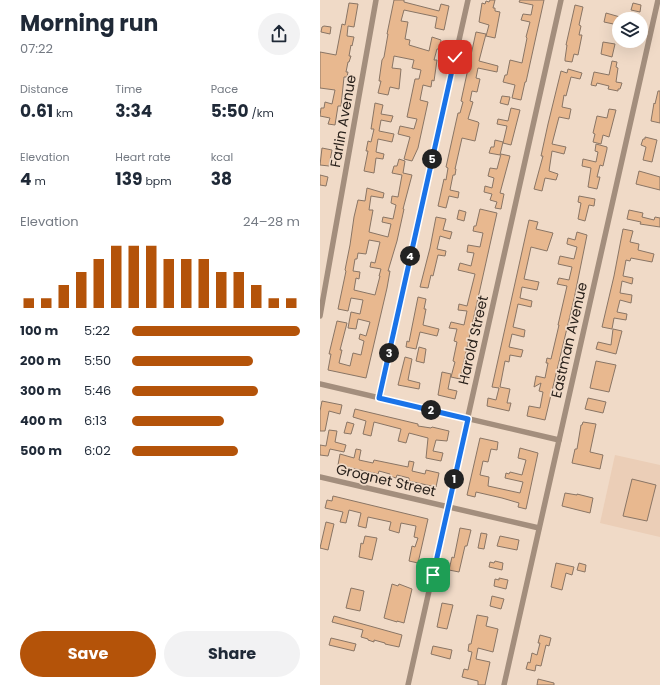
<!DOCTYPE html>
<meta charset="utf-8">
<style>
body{margin:0;font-family:Poppins,sans-serif;background:#f2f2f3;color:#1f2937;height:100vh;display:flex;flex-direction:column;font-size:15px;white-space:nowrap}
*{box-sizing:border-box;margin:0}
p{font-size:13px;color:#747a83}
.icon{flex:none;width:22px;height:22px;fill:none;stroke:currentColor;stroke-width:2;stroke-linecap:round;stroke-linejoin:round}
.map{position:relative;flex:1;overflow:hidden}
.sheet{display:flex;flex-direction:column;background:#fff;width:320px}
.sheet>*{flex:none}
.controls{position:absolute;left:292px;top:12px;display:grid;gap:8px}
.controls a{display:grid;place-items:center;width:36px;height:36px;border-radius:50%;background:#fff;box-shadow:0 4px 16px #0002;font-size:20px}
.pin{position:absolute;display:grid;place-items:center;width:34px;height:34px;color:#fff;margin:-17px;border-radius:8px;box-shadow:0 2px 6px #0006}
.km{position:absolute;width:20px;height:20px;margin:-10px;border-radius:50%;background:#222;color:#fff;font-size:11px;line-height:20px;text-align:center}
.round{display:grid;place-items:center;flex:none;width:42px;height:42px;border-radius:21px;background:#f2f2f3}
.summary{display:flex;align-items:center;justify-content:space-between;height:68px;padding:0 20px}
h1{font-size:22px;font-weight:700;line-height:30px}
.metrics{display:grid;grid-template-columns:repeat(3,1fr);gap:6px;height:68px;padding:4px 20px}
.metrics div{display:grid;align-content:center}
.metrics b{font-size:17px;font-weight:700}
.metrics small{font-size:11px;font-weight:400}
.metrics p{font-size:11px}
.chart{height:112px;padding:8px 20px}
.chart p{display:flex;justify-content:space-between}
.chart svg{width:100%;height:72px;margin-top:4px;stroke:#b45309;stroke-width:6}
.cta{display:flex;gap:8px;margin-top:auto;padding:8px 20px}
.cta a{flex:1;height:46px;border-radius:24px;background:#b45309;color:#fff;font-size:16px;font-weight:700;line-height:46px;text-align:center}
.cta a+a{background:#f2f2f3;color:#1f2937}
ul{padding:0 20px;list-style:none;font-size:13px}
li{display:grid;grid-template-columns:64px 48px 1fr;align-items:center;height:30px}
li i{height:10px;border-radius:5px;background:#b45309}
main{display:flex;flex:1;min-height:0}
.map>svg:first-child{display:block}
.built{fill:#ebceb7}
.building{fill:#e8b88f;stroke:#897565;fill-rule:evenodd}
.lines{fill:none;stroke-linecap:round;stroke-linejoin:round}
.street{stroke:#a38e7d;stroke-width:5.5}
.route-casing{stroke:#fff;stroke-width:8}
.route{stroke:#1a73e8;stroke-width:5}
.labels{text-anchor:middle;stroke-width:3.5;stroke-linejoin:round;paint-order:stroke}
.street-label{font-size:14px;fill:#29211b;stroke:#f0dac7}
</style>
<main>
<section class="sheet">
<div class="summary"><div><h1>Morning run</h1><p>07:22</p></div><a class="round"><svg class="icon" aria-label="share" viewBox="0 0 24 24"><path d="M12 15V3M7 8l5-5 5 5M5 13v7h14v-7"/></svg></a></div>
<div class="metrics">
<div><p>Distance</p><b>0.61<small> km</small></b></div>
<div><p>Time</p><b>3:34</b></div>
<div><p>Pace</p><b>5:50<small> /km</small></b></div>
</div>
<div class="metrics">
<div><p>Elevation</p><b>4<small> m</small></b></div>
<div><p>Heart rate</p><b>139<small> bpm</small></b></div>
<div><p>kcal</p><b>38</b></div>
</div>
<div class="chart"><p><span>Elevation</span>24–28 m</p>
<svg viewBox="0 0 160 44" preserveAspectRatio="none"><path d="M5 44V38M15 44V38M25 44V30M35 44V22M45 44V14M55 44V6M65 44V6M75 44V6M85 44V14M95 44V14M105 44V14M115 44V22M125 44V22M135 44V30M145 44V38M155 44V38"/></svg>
</div>
<ul>
<li><b>100 m</b>5:22<i style="width:100%"></i></li>
<li><b>200 m</b>5:50<i style="width:72%"></i></li>
<li><b>300 m</b>5:46<i style="width:75%"></i></li>
<li><b>400 m</b>6:13<i style="width:55%"></i></li>
<li><b>500 m</b>6:02<i style="width:63%"></i></li>
</ul>
<div class="cta"><a>Save</a><a>Share</a></div>
</section>
<div class="map">
<svg width="340" height="685" viewBox="0 0 340 685">
<rect width="100%" height="100%" fill="#f0dac7"/>
<polygon class="built" points="295,455 340,465 340,537 280,523"/>
<g class="building">
<polygon points="74,0 84,0 84,2 119,11 121,4 129,6 124,30 115,28 117,17 84,10 81,21 88,22 85,39 90,40 89,45 109,51 112,37 121,40 120,49 117,49 114,60 117,60 114,81 112,80 111,87 103,85 100,100 108,102 98,148 92,161 84,159 90,137 78,134 80,126 94,129 97,119 87,117 95,79 99,79 101,70 92,68 94,60 74,56 72,68 81,69 79,89 70,87 68,95 58,93 61,81 59,81 62,60 64,57 68,34 67,34"/>
<polygon points="170,0 175,0 173,8 175,8 175,11 180,12 175,38 166,36 169,25 159,22 162,3 165,4 166,1 169,2"/>
<polygon points="200,0 224,0 206,82 205,82 201,100 192,98 195,85 183,82 185,75 187,75 190,60 202,63 207,38 206,37 210,22 201,20 203,14 211,15 213,5 199,2"/>
<polygon points="29,3 38,4 34,27 28,26 27,36 34,37 32,46 31,45 29,56 31,56 29,62 28,62 26,72 28,72 27,77 24,77 21,106 18,106 15,125 8,124 10,118 0,116 1,108 4,108 5,102 12,104 15,90 0,88 0,52 16,55 22,24 25,25"/>
<polygon points="313,3 321,5 320,12 311,10"/>
<polygon points="255,5 263,7 259,25 261,26 259,35 262,35 258,55 254,54 252,62 245,61 245,59 247,45 246,45"/>
<polygon points="286,13 300,17 298,25 284,22"/>
<polygon points="4,26 11,27 10,34 1,32 2,27"/>
<polygon points="156,32 166,34 159,61 178,66 177,72 158,68 156,78 160,79 157,92 152,91 150,101 153,102 148,119 158,122 159,123 155,141 142,138 135,169 136,169 135,175 133,175 130,190 139,192 138,198 129,196 126,208 118,206 124,179 126,180 128,168 126,167 138,113 140,113 143,102 141,101"/>
<polygon points="283,42 295,44 292,57 281,54"/>
<polygon points="292,61 297,62 296,67 298,68 296,82 302,83 300,89 298,89 298,91 288,89 289,86 277,83 276,86 271,85 274,72 289,75"/>
<polygon points="248,69 262,73 260,79 251,77 246,96 244,95 242,107 251,109 249,119 239,117 232,144 246,147 244,154 232,151 229,171 238,174 236,180 225,178 222,191 214,189 223,156 221,156 228,124 241,71 247,73"/>
<polygon points="338,91 340,91 340,123 331,121 334,103 335,104"/>
<polygon points="182,96 190,97 188,105 180,103"/>
<polygon points="55,103 63,105 61,114 73,116 71,122 61,120 59,131 74,134 72,142 58,139 56,152 64,154 63,159 56,158 54,173 44,171 48,151 46,151 48,141 51,142 54,129 51,129"/>
<polygon points="191,108 200,110 191,145 183,143 187,126 177,124 178,119 188,121"/>
<polygon points="289,109 296,110 289,137 283,135 281,144 273,142 275,134 273,133 277,116 287,118"/>
<polygon points="325,137 337,140 332,162 323,160 326,147 321,145 323,139 325,139"/>
<polygon points="175,140 183,142 180,155 169,153 171,147 174,147"/>
<polygon points="276,144 287,147 287,149 283,166 280,165 277,177 280,177 277,189 268,187 271,168 262,166 263,159 276,162 278,152 275,151"/>
<polygon points="2,148 12,150 9,166 0,165"/>
<polygon points="181,154 190,156 180,193 184,194 181,209 175,208 177,202 170,200 172,194 164,192 165,186 172,188 174,178 168,176 170,168 177,169"/>
<path d="M 79,159 L 85,161 L 83,173 L 92,175 L 83,209 L 84,209 L 77,241 L 68,271 L 70,271 L 67,288 L 46,378 L 8,370 L 11,354 L 9,354 L 17,321 L 27,323 L 20,350 L 22,350 L 19,363 L 30,366 L 33,353 L 41,355 L 44,341 L 39,339 L 40,334 L 46,336 L 50,322 L 38,319 L 36,329 L 28,328 L 31,312 L 40,314 L 43,300 L 31,298 L 28,311 L 18,309 L 26,271 L 25,270 L 30,245 L 34,217 L 38,200 L 45,201 L 47,188 L 64,193 L 63,198 L 51,196 L 49,210 L 53,210 L 49,232 L 68,237 L 71,224 L 62,222 L 63,217 L 73,219 L 76,205 L 71,203 L 72,196 L 78,197 L 82,175 L 72,173 L 74,166 L 77,166 ZM 49,240 L 60,242 L 55,263 L 51,262 L 50,267 L 61,269 L 59,276 L 60,276 L 55,295 L 34,290 L 36,278 L 39,279 L 40,272 L 33,271 L 35,259 L 37,259 L 38,253 L 46,254 Z"/>
<polygon points="319,171 340,177 340,190 316,184"/>
<polygon points="0,175 8,177 6,186 0,185"/>
<polygon points="259,196 275,199 274,206 269,205 265,221 258,219 261,203 258,202"/>
<polygon points="160,209 177,213 140,379 131,377 135,362 133,361 137,342 134,341 137,329 129,328 131,322 144,325 147,311 138,310 139,304 147,306 155,274 138,270 140,263 151,266 154,253 147,252 148,245 160,247 163,233 153,231 154,226 156,226"/>
<polygon points="139,210 146,212 144,221 137,219"/>
<polygon points="309,210 323,213 322,217 334,220 335,217 340,218 340,227 320,224 321,222 307,219"/>
<polygon points="116,217 126,219 123,230 132,232 130,239 120,236 117,249 126,251 125,256 118,255 113,276 111,275 108,288 100,287 110,248"/>
<polygon points="209,220 218,222 216,229 233,233 227,251 211,247 204,279 219,282 217,290 202,287 200,298 212,301 211,307 198,304 195,318 193,327 205,330 204,337 192,334 189,347 203,350 201,357 190,355 189,362 185,361 180,387 190,389 187,403 191,403 189,411 167,406 168,398 176,400 179,388 172,387"/>
<polygon points="303,229 313,231 310,242 319,244 318,250 334,254 332,262 311,258 310,261 306,260 303,276 313,278 312,284 302,281 300,293 312,295 311,303 300,300 297,312 307,314 306,320 294,318 292,329 282,327 294,276"/>
<polygon points="257,232 267,235 254,299 225,420 207,416 209,406 220,408 223,392 219,391 221,383 214,387 216,376 225,378 228,363 226,363 227,358 231,359 239,325 238,325 247,286 237,284 239,278 249,280 252,267 238,264 240,256 254,259 257,247 247,244 247,243 248,238 255,240"/>
<polygon points="98,297 106,299 104,309 106,309 103,325 119,329 117,336 100,332 96,349 86,347 87,341 89,342"/>
<polygon points="293,329 302,331 296,354 276,349 278,342 291,345"/>
<polygon points="99,347 106,349 104,363 96,361"/>
<polygon points="85,357 92,359 88,380 100,383 99,389 78,385"/>
<polygon points="276,361 296,365 289,392 270,388"/>
<polygon points="122,372 131,374 128,389 137,391 135,399 118,395"/>
<polygon points="268,398 286,402 283,413 265,409"/>
<polygon points="2,401 22,405 20,414 9,411 5,431 0,431 0,411"/>
<polygon points="35,409 98,424 98,426 111,428 112,427 129,431 127,441 116,440 113,451 123,453 121,461 106,458 108,438 89,433 86,443 78,441 81,429 54,422 51,436 43,434 46,421 33,417"/>
<polygon points="27,422 34,424 31,434 24,433"/>
<polygon points="263,422 276,424 270,452 283,455 280,469 252,463 255,449 257,449 261,425 262,425"/>
<polygon points="9,430 17,431 15,442 26,445 24,452 10,449 8,456 0,455 0,445 6,446"/>
<polygon points="160,438 178,442 177,450 171,449 168,462 163,461 160,475 169,477 168,486 200,493 203,482 185,478 186,473 189,474 190,472 202,475 206,460 198,458 200,448 218,453 206,509 198,507 199,503 182,498 156,492 155,497 147,495"/>
<polygon points="36,449 41,450 39,460 53,463 54,460 88,467 89,461 94,462 92,471 105,474 106,470 119,473 116,487 89,481 89,478 77,475 76,478 69,476 70,474 59,471 58,474 18,465 20,454 34,458"/>
<polygon points="312,479 336,485 327,521 303,516"/>
<polygon points="245,493 257,495 257,494 273,498 270,513 242,506"/>
<polygon points="13,496 108,519 98,563 89,561 92,546 95,547 98,538 94,537 96,526 81,523 79,533 69,530 71,522 48,517 46,528 38,526 41,513 29,510 26,523 20,522 23,512 5,508 7,500 12,501"/>
<polygon points="6,522 14,524 8,550 0,548"/>
<polygon points="140,528 151,530 147,546 145,546 139,572 129,570 132,557 134,558"/>
<polygon points="161,533 167,534 164,549 158,548"/>
<polygon points="45,536 57,538 52,560 39,557 41,543 43,544"/>
<polygon points="180,536 199,540 197,550 177,546"/>
<polygon points="175,561 183,563 182,570 169,567 170,562 174,563"/>
<polygon points="236,563 254,567 252,575 246,573 242,590 231,587"/>
<polygon points="259,563 266,565 265,572 257,570"/>
<polygon points="179,578 188,580 186,589 174,586 175,579 179,580"/>
<polygon points="72,584 78,586 79,584 92,589 84,623 77,621 77,622 64,618"/>
<polygon points="31,588 44,591 40,611 26,608"/>
<polygon points="172,596 184,599 181,609 170,606"/>
<polygon points="122,603 133,605 127,629 117,627"/>
<polygon points="157,615 168,617 166,626 178,629 173,652 158,648 156,659 170,662 165,685 158,685 158,681 142,677 144,669 148,670 152,652 148,651 149,644 151,644"/>
<polygon points="14,616 82,635 79,647 65,644 65,643 54,640 54,642 48,640 48,639 41,637 43,630 12,622"/>
<polygon points="220,635 231,638 229,646 226,645 221,666 216,665 215,671 206,669 208,662 210,663 212,653 217,655 220,643 218,643"/>
<polygon points="11,638 36,644 34,651 9,645"/>
<polygon points="113,646 132,650 130,659 111,654"/>
<polygon points="218,679 234,683 234,685 217,685"/>
</g>
<g class="lines">
<g class="street">
<polyline points="0,316 56,0"/>
<polyline points="0,384 239,440"/>
<polyline points="59,398 148,0"/>
<polyline points="0,477 219,528"/>
<polyline points="88,685 241,0"/>
<polyline points="184,685 338,0"/>
</g>
</g>
<g class="lines">
<defs>
<polyline id="route" points="113,575 148,419 59,398 135,57"/>
</defs>
<use href="#route" class="route-casing"/>
<use href="#route" class="route"/>
</g>
<g class="labels">
<g class="street-label">
<text transform="translate(23 121) rotate(-80)" y="5">Farlin Avenue</text>
<text transform="translate(153 340) rotate(-77)" y="5">Harold Street</text>
<text transform="translate(249 340) rotate(-77)" y="5">Eastman Avenue</text>
<text transform="translate(66 480) rotate(13)" y="5">Grognet Street</text>
</g>
</g>
</svg>
<div class="controls">
<a><svg class="icon" aria-label="layers" viewBox="0 0 24 24"><path d="M12 4l9 5-9 5-9-5zM3 14l9 5 9-5"/></svg></a>
</div>
<div class="pin" style="left:113px;top:575px;background:#1e9e55"><svg class="icon" aria-label="arrive" viewBox="0 0 24 24"><path d="M6 21V4h12l-3 4 3 4H6"/></svg></div>
<div class="pin" style="left:135px;top:57px;background:#d93025"><svg class="icon" aria-label="check" viewBox="0 0 24 24"><path d="M5 12l5 5 9-10"/></svg></div>
<b class="km" style="left:134px;top:479px">1</b>
<b class="km" style="left:111px;top:410px">2</b>
<b class="km" style="left:69px;top:353px">3</b>
<b class="km" style="left:90px;top:256px">4</b>
<b class="km" style="left:112px;top:159px">5</b>
</div>
</main>
